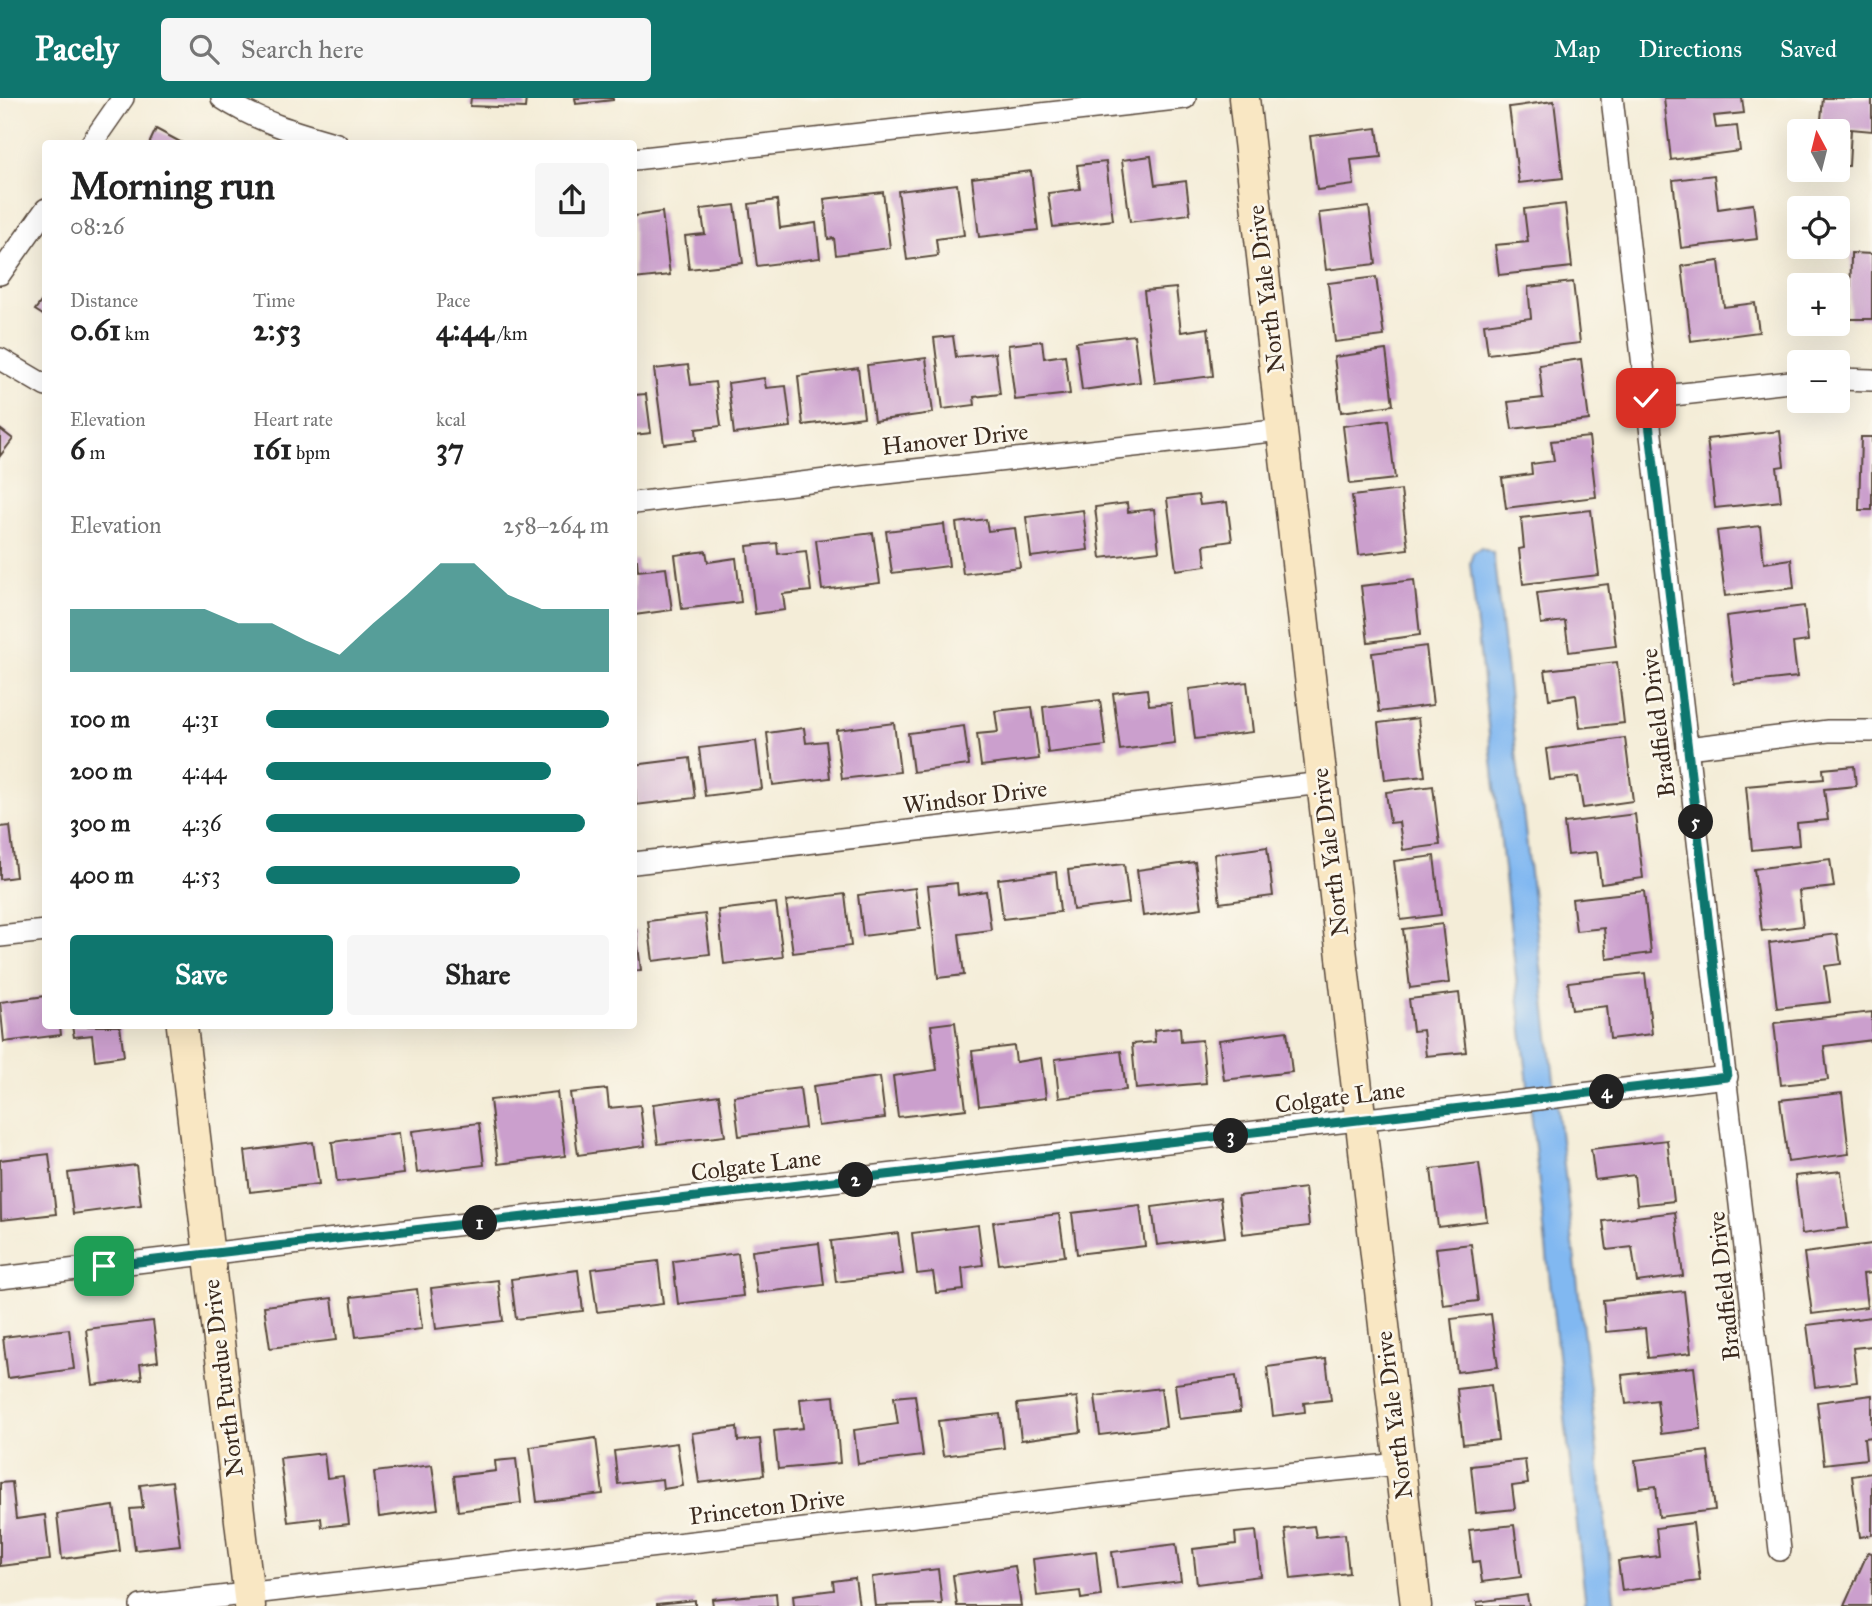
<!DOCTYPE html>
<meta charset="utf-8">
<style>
body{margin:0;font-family:"IM FELL Great Primer",serif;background:#f6f6f6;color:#222;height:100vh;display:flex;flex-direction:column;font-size:26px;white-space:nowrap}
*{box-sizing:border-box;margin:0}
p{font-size:23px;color:#767676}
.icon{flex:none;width:38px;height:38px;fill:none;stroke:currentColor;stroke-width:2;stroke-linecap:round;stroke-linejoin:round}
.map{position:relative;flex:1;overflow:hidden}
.drawer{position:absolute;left:42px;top:42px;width:595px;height:889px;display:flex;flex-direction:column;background:#fff;border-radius:7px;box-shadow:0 7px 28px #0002}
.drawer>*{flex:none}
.needle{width:46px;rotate:353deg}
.tools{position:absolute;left:1787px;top:21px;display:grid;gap:14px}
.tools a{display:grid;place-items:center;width:63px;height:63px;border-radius:7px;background:#fff;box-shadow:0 7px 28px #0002;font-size:35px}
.pin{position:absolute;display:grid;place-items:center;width:60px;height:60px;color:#fff;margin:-30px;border-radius:14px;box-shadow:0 4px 10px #0006}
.km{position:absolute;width:35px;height:35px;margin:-18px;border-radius:50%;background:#222;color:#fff;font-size:19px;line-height:35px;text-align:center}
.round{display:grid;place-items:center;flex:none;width:74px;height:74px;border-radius:7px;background:#f6f6f6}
.head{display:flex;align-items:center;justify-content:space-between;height:119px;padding:0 28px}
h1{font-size:38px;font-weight:700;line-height:52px}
.figures{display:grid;grid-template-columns:repeat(3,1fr);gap:10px;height:119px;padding:7px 28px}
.figures div{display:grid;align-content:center}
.figures b{font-size:30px;font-weight:700}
.figures small{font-size:19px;font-weight:400}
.figures p{font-size:19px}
.chart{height:196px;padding:14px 28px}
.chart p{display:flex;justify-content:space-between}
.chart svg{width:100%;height:126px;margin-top:7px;fill:#0f766e;opacity:.7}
.button{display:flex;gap:14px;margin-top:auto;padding:14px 28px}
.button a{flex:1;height:80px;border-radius:7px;background:#0f766e;color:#fff;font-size:28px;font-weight:700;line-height:80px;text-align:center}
.button a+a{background:#f6f6f6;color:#222}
ul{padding:0 28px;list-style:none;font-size:23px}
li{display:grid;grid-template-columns:112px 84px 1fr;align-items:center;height:52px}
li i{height:18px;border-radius:9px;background:#0f766e}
header{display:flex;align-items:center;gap:42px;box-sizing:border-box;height:98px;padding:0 35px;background:#0f766e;color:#fff}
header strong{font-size:33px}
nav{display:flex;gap:38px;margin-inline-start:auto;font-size:24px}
.search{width:490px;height:63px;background:#f6f6f6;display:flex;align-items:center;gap:18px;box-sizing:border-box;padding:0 24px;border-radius:7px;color:#767676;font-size:26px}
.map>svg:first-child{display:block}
.water{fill:#81b8f1;stroke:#5e7188;stroke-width:2}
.building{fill:#cb9fcd}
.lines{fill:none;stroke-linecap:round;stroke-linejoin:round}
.street-casing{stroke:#57473a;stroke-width:24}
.secondary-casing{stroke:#57473a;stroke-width:33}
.street{stroke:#fff;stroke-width:21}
.secondary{stroke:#f9e7c3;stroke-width:30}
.route-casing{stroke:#fff;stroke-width:14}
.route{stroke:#0f766e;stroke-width:9}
.labels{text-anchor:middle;stroke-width:5;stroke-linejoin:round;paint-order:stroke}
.street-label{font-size:24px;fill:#3b2a1e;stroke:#fbf7ec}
</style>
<header>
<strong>Pacely</strong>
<div class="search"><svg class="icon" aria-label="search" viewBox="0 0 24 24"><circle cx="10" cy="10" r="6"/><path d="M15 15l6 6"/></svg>Search here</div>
<nav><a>Map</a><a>Directions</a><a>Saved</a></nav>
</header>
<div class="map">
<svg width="1872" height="1508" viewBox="0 0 1872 1508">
<rect width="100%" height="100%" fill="#fbf7ec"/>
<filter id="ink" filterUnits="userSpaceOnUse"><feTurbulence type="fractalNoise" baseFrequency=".0143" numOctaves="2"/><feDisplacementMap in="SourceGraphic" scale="14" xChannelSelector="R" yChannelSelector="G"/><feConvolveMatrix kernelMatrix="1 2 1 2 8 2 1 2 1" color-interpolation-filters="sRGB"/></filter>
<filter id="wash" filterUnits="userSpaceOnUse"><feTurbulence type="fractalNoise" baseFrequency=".00686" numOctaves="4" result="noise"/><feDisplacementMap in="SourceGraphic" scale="28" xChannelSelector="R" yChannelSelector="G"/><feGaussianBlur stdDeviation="1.57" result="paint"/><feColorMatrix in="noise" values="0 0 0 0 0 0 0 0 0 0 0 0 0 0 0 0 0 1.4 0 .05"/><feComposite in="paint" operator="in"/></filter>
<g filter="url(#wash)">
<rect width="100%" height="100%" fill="#f4edd8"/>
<polygon class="water" points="1481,450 1493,455 1615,1508 1586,1508 1470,465 1473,455"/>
<g id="blocks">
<g class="building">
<polygon points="471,0 526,0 525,10 470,8"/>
<polygon points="575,0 613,0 613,2 576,6"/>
<polygon points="1664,0 1742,0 1744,15 1714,18 1716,30 1737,28 1740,53 1671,62"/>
<polygon points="1823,0 1872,0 1872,33 1851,31 1849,68 1838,68 1838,33 1820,33"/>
<polygon points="1554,3 1563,80 1519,85 1509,9"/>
<polygon points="1377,30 1381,59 1351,62 1354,87 1317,92 1310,38"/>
<polygon points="156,31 184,46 149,46"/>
<polygon points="1151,58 1155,87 1186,83 1190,116 1130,124 1122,62"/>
<polygon points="1106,64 1113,122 1053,129 1048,95 1080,91 1077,67"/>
<polygon points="1031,73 1038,132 979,139 972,80"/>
<polygon points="1714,77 1718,111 1753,106 1757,141 1681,150 1673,82"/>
<polygon points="957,86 964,137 936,141 938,158 907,162 898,93"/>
<polygon points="883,94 890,150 836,157 834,140 828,141 824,101"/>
<polygon points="777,102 780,130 816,125 820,160 757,168 749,106"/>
<polygon points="1565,106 1572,169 1499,177 1495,147 1528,144 1524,111"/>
<polygon points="735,107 743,165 689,171 685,138 705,136 701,111"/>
<polygon points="1369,109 1376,166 1326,172 1319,115"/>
<polygon points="662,114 670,177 634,181 634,118"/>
<polygon points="1851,155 1872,156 1872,221 1850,221"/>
<polygon points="1719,163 1724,209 1755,205 1759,234 1691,243 1682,168"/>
<polygon points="1376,179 1384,238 1335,244 1328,185"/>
<polygon points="1573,184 1580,245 1488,256 1484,226 1531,220 1528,189"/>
<polygon points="1176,190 1181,234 1208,230 1213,278 1155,285 1144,193"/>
<polygon points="46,197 46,219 35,212"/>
<polygon points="1134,237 1140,284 1082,292 1076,244"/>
<polygon points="953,238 956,259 995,255 1000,296 974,299 975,307 943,311 934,240"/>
<polygon points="1042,243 1044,260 1065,257 1070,296 1015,302 1008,247"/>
<polygon points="1386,252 1393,307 1341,314 1334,259"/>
<polygon points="926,260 933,315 874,323 867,267"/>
<polygon points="1581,261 1589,322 1512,331 1508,304 1543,300 1539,267"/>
<polygon points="688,267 691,287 715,284 721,328 696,331 697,342 664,346 654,271"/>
<polygon points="858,270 864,319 803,327 798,278"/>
<polygon points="764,280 766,290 786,288 791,329 734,336 728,285"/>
<polygon points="646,296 651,335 634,337 634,297"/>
<polygon points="1388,322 1395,381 1350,386 1343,328"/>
<polygon points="0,331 13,341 0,358"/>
<polygon points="1780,333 1784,368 1777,369 1781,403 1715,410 1707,341"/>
<polygon points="1589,339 1596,399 1506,410 1502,380 1532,376 1531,366 1554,363 1551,343"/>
<polygon points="1861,339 1872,339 1872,412 1859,412"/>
<polygon points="1401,392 1408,451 1359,457 1352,398"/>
<polygon points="1198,397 1200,407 1227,404 1232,443 1204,447 1206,468 1176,472 1167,401"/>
<polygon points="1127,405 1128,414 1154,411 1159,453 1101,460 1095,409"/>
<polygon points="1083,412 1088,452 1031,459 1026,419"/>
<polygon points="1591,412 1599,477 1523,486 1519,451 1524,450 1521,420"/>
<polygon points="986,421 988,433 1015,430 1020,469 963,476 956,425"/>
<polygon points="944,426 949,468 892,475 886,433"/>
<polygon points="1760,428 1764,465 1791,461 1794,490 1725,498 1717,433"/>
<polygon points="873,435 880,485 822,492 816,442"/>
<polygon points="777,445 778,456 806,453 811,493 783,496 785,512 755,516 747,448"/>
<polygon points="706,453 708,464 736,460 741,504 682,511 675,457"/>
<polygon points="634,462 637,462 638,473 666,470 672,512 634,517"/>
<polygon points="1414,482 1420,537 1368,544 1361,488"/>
<polygon points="1608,486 1616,548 1569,554 1565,523 1541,526 1537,495"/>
<polygon points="1804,508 1808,543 1793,545 1797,579 1734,586 1726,518"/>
<polygon points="1426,548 1433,607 1379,614 1372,555"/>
<polygon points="1617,564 1624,625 1580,630 1576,597 1549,601 1545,572"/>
<polygon points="1247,584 1253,634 1195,641 1189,591"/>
<polygon points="1147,591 1149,607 1171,605 1175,645 1120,652 1113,595"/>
<polygon points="1100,602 1106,648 1048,655 1043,609"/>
<polygon points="1032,609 1039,661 981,668 977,636 998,634 995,613"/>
<polygon points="1418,620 1425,678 1385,682 1378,625"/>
<polygon points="894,625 900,674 842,681 836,632"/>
<polygon points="964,628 969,667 913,674 908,635"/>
<polygon points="804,630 806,645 826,643 830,680 773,687 767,635"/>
<polygon points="1625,640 1633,703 1583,710 1578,679 1550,682 1546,651"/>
<polygon points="756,643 762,691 705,698 699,650"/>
<polygon points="690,660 695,700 636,707 634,667"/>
<polygon points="1854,668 1856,688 1824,691 1828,722 1797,725 1799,747 1752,752 1746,688 1824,681 1823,671"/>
<polygon points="1433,688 1440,747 1403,752 1399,724 1390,725 1386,694"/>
<polygon points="1635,716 1643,780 1601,786 1597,754 1568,757 1564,725"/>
<polygon points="10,728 16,779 0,781 0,729"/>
<polygon points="1267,749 1273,798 1220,805 1214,756"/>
<polygon points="1434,758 1441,817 1401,822 1394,763"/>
<polygon points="1830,761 1834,789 1799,793 1803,828 1762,833 1754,771"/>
<polygon points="1195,764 1202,810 1143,818 1137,772"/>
<polygon points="1124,766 1129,805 1073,812 1068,772"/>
<polygon points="1056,774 1060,814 1003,821 998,781"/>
<polygon points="957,785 958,797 986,793 991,832 959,836 964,877 938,880 928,788"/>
<polygon points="915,790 920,831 863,838 858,797"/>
<polygon points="1644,793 1651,855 1607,861 1604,830 1576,833 1572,801"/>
<polygon points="845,796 851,848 793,855 786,803"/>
<polygon points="776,805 783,859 724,866 718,812"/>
<polygon points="705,816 710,856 653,863 648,823"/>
<polygon points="1442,826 1449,885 1410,890 1403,831"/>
<polygon points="636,832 641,872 634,873 634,833"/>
<polygon points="1837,836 1841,866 1825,868 1830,904 1777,910 1769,845"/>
<polygon points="1645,875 1652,936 1610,941 1607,908 1572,912 1568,884"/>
<polygon points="1459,895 1466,954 1426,958 1423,932 1413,933 1409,901"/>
<polygon points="46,898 46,928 60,928 61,937 4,944 0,904"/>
<polygon points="1872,914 1872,942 1824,948 1828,982 1781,987 1774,925"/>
<polygon points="955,924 966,1011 898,1019 893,978 937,972 931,927"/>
<polygon points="72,928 120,928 124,958 95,962 92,937 74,939"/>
<polygon points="1180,929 1181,944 1202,942 1206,985 1136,991 1132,946 1155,944 1154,932"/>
<polygon points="1287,933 1292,974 1224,982 1219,942"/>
<polygon points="1014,948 1016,964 1041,960 1046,1000 979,1008 972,953"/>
<polygon points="1121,953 1126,992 1059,1000 1055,961"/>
<polygon points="880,979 885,1020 818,1028 813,988"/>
<polygon points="800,990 805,1030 739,1038 734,998"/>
<polygon points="607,991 609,1010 640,1007 645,1048 578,1057 570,995"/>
<polygon points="557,994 565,1058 498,1066 490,1002"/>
<polygon points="1842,995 1849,1056 1788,1064 1780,1002"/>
<polygon points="719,997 725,1038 658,1046 653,1006"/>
<polygon points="479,1025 484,1067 417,1075 412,1033"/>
<polygon points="399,1035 404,1076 337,1084 332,1044"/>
<polygon points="1667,1042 1674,1103 1637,1107 1634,1077 1595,1082 1591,1051"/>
<polygon points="313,1044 319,1086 250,1094 245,1053"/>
<polygon points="49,1056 56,1116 1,1122 0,1062"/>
<polygon points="1479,1065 1487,1123 1438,1129 1431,1071"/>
<polygon points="136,1067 141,1107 73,1116 68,1075"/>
<polygon points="1841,1073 1848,1130 1802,1136 1795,1078"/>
<polygon points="1305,1090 1309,1128 1243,1136 1238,1098"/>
<polygon points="1220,1100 1225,1139 1157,1147 1152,1109"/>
<polygon points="1140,1107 1145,1148 1077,1156 1072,1115"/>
<polygon points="1675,1114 1683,1178 1637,1184 1632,1149 1607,1152 1603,1123"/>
<polygon points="1059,1116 1065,1158 999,1166 993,1124"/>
<polygon points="978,1127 983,1167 962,1170 964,1192 936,1195 933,1174 917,1176 912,1135"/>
<polygon points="898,1135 903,1176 836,1184 831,1143"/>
<polygon points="819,1145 824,1187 757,1195 752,1153"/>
<polygon points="1471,1146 1478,1203 1443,1207 1436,1150"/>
<polygon points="1872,1146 1872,1175 1863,1176 1867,1209 1812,1216 1804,1155"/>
<polygon points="738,1155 743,1198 678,1206 673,1163"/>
<polygon points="658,1163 663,1206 597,1214 591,1171"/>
<polygon points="578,1172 583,1213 516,1221 511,1181"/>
<polygon points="498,1182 503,1223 436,1231 431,1190"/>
<polygon points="417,1191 422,1231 356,1239 351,1199"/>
<polygon points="1684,1193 1691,1255 1648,1260 1645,1230 1606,1234 1603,1202"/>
<polygon points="332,1200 337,1242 270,1250 264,1208"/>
<polygon points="1491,1216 1498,1269 1457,1274 1451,1221"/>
<polygon points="1872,1219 1872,1248 1853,1250 1857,1284 1815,1289 1807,1227"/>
<polygon points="153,1223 158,1263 140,1266 142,1281 93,1287 86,1231"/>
<polygon points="69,1231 74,1271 8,1280 3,1239"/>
<polygon points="1326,1261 1331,1302 1304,1305 1305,1314 1273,1318 1267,1269"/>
<polygon points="1694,1269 1701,1331 1661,1336 1657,1302 1626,1306 1622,1277"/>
<polygon points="1236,1278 1240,1314 1179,1321 1175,1286"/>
<polygon points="1491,1287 1498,1342 1463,1346 1457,1291"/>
<polygon points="1161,1290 1166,1329 1100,1337 1095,1298"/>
<polygon points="915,1297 923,1358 858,1366 854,1332 898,1326 894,1299"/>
<polygon points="1872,1297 1872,1339 1864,1340 1866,1361 1824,1366 1817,1304"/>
<polygon points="834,1298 840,1365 778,1371 774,1333 803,1330 800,1301"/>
<polygon points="1077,1299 1081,1334 1021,1342 1017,1306"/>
<polygon points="1000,1316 1004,1350 943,1358 938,1323"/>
<polygon points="737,1329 738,1343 760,1341 764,1377 699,1385 692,1335"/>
<polygon points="596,1340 603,1396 537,1404 530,1349"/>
<polygon points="677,1345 683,1388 663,1391 662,1381 618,1386 614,1353"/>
<polygon points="1708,1353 1715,1412 1659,1419 1656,1388 1639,1390 1635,1362"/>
<polygon points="324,1355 327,1380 343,1378 349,1426 322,1429 321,1420 288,1424 280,1360"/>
<polygon points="516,1361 521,1405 458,1413 454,1378 496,1373 495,1363"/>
<polygon points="1525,1362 1528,1386 1512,1388 1515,1411 1476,1415 1471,1368"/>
<polygon points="432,1367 438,1411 379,1419 374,1374"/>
<polygon points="1872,1375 1872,1437 1860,1439 1852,1378"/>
<polygon points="172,1383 180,1447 135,1452 130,1411 143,1410 140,1387"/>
<polygon points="12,1384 16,1421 45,1417 50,1462 0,1468 0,1385"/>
<polygon points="114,1408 120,1453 62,1461 57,1416"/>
<polygon points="1693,1425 1700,1483 1622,1493 1618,1463 1659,1458 1656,1430"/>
<polygon points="1514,1427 1521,1479 1482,1484 1479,1463 1473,1464 1469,1432"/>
<polygon points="1314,1428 1316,1439 1345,1436 1349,1475 1291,1481 1285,1431"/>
<polygon points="1256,1433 1261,1478 1197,1486 1193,1451 1236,1446 1235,1435"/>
<polygon points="1176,1446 1181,1483 1117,1491 1112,1454"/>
<polygon points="1096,1453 1101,1498 1081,1501 1080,1493 1037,1498 1033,1461"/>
<polygon points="1868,1454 1872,1455 1872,1508 1844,1508"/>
<polygon points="1015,1468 1021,1508 957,1508 953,1477"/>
<polygon points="938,1471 942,1506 875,1508 872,1479"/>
<polygon points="855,1480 859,1508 794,1508 793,1497 834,1492 833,1483"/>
<polygon points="776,1495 777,1508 713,1508 712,1501"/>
<polygon points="1527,1497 1529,1508 1477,1508 1477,1504"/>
<polygon points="695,1502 695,1508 657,1508 657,1506"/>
</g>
</g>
</g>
<g filter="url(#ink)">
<use href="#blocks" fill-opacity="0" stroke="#57473a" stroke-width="2"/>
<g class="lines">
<defs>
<g id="street">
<path d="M 222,0 C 256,23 298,35 337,46"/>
<polyline points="1612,0 1780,1452"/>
<polyline points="91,46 123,0"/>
<polyline points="634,61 1185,0"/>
<polyline points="0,176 46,111"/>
<polyline points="0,261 46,288"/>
<polyline points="1838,281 1872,282"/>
<polyline points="1646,300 1799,283"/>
<polyline points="634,405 868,377 1282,332"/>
<polyline points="1687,650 1828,633 1872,633"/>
<polyline points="634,765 1322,685"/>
<polyline points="0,838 46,833"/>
<polyline points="0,1180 1727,979"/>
<polyline points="141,1508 1192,1386 1400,1366"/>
</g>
<g id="secondary">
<polyline points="1244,0 1416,1508"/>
<polyline points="182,928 250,1508"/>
</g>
</defs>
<use href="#street" class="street-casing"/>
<use href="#secondary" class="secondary-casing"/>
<use href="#street" class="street"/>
<use href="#secondary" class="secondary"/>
</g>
</g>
<g class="lines" filter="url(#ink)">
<defs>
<polyline id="route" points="104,1168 1727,979 1646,300"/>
</defs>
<use href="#route" class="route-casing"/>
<use href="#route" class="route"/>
</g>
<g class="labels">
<g class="street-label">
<text transform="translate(1266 191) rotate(-97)" y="8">North Yale Drive</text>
<text transform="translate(955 341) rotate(-6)" y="8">Hanover Drive</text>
<text transform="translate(1658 625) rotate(-97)" y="8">Bradfield Drive</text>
<text transform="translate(975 699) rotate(-7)" y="8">Windsor Drive</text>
<text transform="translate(1330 754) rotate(-97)" y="8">North Yale Drive</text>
<text transform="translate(1340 999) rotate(-7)" y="8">Colgate Lane</text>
<text transform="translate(756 1067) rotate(-7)" y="8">Colgate Lane</text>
<text transform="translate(1724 1188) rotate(-96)" y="8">Bradfield Drive</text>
<text transform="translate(223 1280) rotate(-97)" y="8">North Purdue Drive</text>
<text transform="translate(1394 1317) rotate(-97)" y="8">North Yale Drive</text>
<text transform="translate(767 1409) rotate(-7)" y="8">Princeton Drive</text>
</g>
</g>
</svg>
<div class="tools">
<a><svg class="needle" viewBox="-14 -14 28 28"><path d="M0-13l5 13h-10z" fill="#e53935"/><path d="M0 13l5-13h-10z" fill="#767676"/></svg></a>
<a><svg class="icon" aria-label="locate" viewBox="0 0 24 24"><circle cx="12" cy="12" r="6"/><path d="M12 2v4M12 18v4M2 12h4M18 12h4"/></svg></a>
<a>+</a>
<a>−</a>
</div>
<div class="pin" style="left:104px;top:1168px;background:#1e9e55"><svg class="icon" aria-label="arrive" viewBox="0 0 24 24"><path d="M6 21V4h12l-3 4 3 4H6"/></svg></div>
<div class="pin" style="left:1646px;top:300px;background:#d93025"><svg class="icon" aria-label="check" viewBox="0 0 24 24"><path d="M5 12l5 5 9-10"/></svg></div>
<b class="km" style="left:480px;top:1125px">1</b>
<b class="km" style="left:856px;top:1082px">2</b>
<b class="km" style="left:1231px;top:1038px">3</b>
<b class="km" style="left:1607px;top:994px">4</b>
<b class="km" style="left:1696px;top:724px">5</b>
<section class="drawer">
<div class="head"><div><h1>Morning run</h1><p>08:26</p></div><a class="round"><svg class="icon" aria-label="share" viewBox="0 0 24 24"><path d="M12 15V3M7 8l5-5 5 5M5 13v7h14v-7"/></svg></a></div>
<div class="figures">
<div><p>Distance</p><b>0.61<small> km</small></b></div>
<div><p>Time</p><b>2:53</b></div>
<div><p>Pace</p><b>4:44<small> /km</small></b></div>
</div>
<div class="figures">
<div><p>Elevation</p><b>6<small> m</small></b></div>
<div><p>Heart rate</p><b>161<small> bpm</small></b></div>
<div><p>kcal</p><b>37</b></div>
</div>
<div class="chart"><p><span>Elevation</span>258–264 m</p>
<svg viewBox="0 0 160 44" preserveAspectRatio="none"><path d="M0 44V22L10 22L20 22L30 22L40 22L50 27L60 27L70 33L80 38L90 27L100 17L110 6L120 6L130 17L140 22L150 22L160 22V44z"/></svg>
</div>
<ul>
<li><b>100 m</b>4:31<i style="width:100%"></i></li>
<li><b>200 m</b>4:44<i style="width:83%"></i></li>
<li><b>300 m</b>4:36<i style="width:93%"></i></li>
<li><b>400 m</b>4:53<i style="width:74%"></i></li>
</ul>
<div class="button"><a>Save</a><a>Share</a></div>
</section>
</div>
